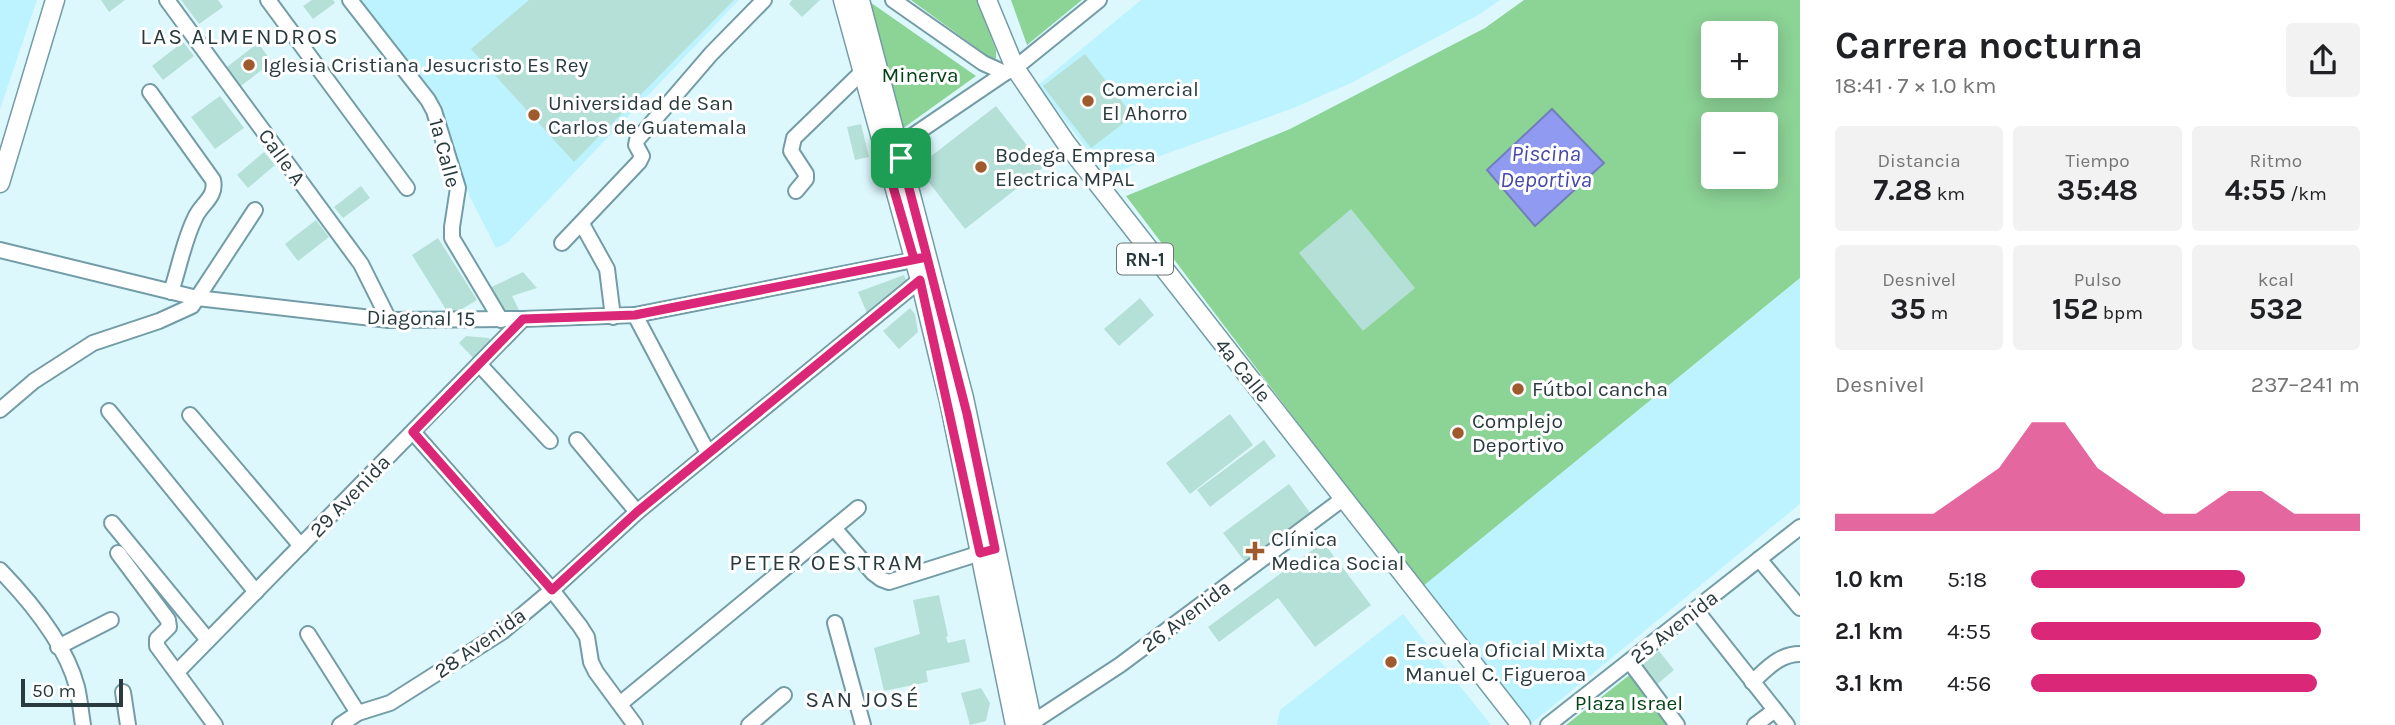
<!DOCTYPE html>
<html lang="es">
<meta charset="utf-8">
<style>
body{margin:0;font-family:Karla,sans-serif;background:#f2f2f2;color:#202124;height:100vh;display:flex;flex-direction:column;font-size:26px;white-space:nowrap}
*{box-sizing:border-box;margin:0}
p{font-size:23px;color:#757577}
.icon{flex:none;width:38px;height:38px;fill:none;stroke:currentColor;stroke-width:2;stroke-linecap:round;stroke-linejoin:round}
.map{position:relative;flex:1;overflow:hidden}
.drawer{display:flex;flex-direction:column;background:#fff;width:595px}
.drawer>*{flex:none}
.fabs{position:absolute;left:1701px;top:21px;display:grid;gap:14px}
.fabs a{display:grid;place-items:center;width:77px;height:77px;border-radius:7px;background:#fff;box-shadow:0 4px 18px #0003;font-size:35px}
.scale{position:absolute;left:21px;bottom:18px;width:102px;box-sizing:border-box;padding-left:7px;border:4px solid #293b3e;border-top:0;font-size:19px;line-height:24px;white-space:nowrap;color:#293b3e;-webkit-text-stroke:5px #fff;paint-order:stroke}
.pin{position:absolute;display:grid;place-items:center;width:60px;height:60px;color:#fff;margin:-30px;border-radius:14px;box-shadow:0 4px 10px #0006}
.round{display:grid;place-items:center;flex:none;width:74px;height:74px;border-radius:7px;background:#f2f2f2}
.overview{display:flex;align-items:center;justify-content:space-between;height:119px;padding:0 35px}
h1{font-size:38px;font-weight:700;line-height:52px}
.metrics{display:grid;grid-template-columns:repeat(3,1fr);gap:10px;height:119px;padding:7px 35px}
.metrics div{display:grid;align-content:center;border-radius:7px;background:#f2f2f2;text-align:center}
.metrics b{font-size:30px;font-weight:700}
.metrics small{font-size:19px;font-weight:400}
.metrics p{font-size:19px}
.chart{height:196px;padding:14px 35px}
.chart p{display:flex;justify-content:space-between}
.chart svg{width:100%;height:126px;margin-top:7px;fill:#db2777;opacity:.7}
ul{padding:0 35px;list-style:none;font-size:23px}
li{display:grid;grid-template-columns:112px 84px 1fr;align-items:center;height:52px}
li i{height:18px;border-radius:9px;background:#db2777}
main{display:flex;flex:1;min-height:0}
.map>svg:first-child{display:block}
.built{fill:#bcf3ff}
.green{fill:#8cd396;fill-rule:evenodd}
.water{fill:#909af0;stroke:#717ebb;stroke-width:2}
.building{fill:#b5e0d7}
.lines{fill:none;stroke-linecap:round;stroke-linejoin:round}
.minor-casing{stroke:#739ca6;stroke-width:18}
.major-casing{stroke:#739ca6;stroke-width:21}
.minor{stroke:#fff;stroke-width:14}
.major{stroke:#fff;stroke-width:18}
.route-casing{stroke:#fff;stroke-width:14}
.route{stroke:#db2777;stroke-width:9}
.poi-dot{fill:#9f5a2e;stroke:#fff;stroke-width:2.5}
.labels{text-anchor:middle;stroke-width:6;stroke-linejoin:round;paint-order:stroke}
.shield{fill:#fff;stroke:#697678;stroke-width:2}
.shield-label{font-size:19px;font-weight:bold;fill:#293b3e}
.poi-label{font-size:21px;fill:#293b3e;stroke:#fff;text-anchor:start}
.park-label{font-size:21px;fill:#044318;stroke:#fff}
.street-label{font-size:21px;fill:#293b3e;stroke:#fff}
.neighbourhood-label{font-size:23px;letter-spacing:2px;fill:#293b3e;stroke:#fff}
.water-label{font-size:23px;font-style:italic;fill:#4648ab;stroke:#fff}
</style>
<main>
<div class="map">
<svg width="1800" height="725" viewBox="0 0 1800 725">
<rect width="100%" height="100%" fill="#ddf8fd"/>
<g class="built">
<polygon points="0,0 37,0 0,109"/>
<polygon points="358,0 739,0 507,243 496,248 470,197 433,100"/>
<polygon points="1141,0 1500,0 1480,14 1351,83 1291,109 1107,175 1038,85"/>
<polygon points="1800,278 1800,504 1532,723 1422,587"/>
<polygon points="1403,614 1491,725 1277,725 1280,710"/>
</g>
<g class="green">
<polygon points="867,0 976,76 902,129"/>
<polygon points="911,0 977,0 996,50 996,58 994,60 989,57"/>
<polygon points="1011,0 1082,0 1027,45"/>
<path d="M 1524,0 L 1800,0 L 1800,278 L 1422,587 L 1126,196 L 1290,129 L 1485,28 ZM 1713,33 L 1766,33 L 1766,86 L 1713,86 ZM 1713,124 L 1766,124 L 1766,177 L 1713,177 Z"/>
<polygon points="1632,673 1673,725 1566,725"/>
</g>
<polygon class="water" points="1552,109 1604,163 1535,226 1487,170"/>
<g class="building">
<polygon points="101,0 125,0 109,12"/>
<polygon points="181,0 218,0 223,7 199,24"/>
<polygon points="312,0 333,0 335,3 313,19 303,6"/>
<polygon points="529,0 734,0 574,162 471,49"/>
<polygon points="792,0 820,0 802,17 789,4"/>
<polygon points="183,42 194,56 163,80 152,66"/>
<polygon points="258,43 272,62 241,86 227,67"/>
<polygon points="1085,54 1133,116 1091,148 1043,86"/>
<polygon points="220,96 244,128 215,149 191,117"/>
<polygon points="996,106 1044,167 965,229 917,167"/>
<polygon points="861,124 869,157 855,160 847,127"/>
<polygon points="264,152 275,165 248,188 237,175"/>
<polygon points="361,186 370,198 343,218 334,207"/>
<polygon points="1351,209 1415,288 1363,331 1299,253"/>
<polygon points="316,220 329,237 298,261 285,244"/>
<polygon points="438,238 477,300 450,316 412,255"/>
<polygon points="523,272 537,288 512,296 520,312 506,318 487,289"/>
<polygon points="904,275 909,287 870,320 858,292"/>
<polygon points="1140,298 1154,315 1119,346 1104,329"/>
<polygon points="910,308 915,314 918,332 899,349 883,331"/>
<polygon points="466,336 489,338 494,347 478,363 459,343"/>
<polygon points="1230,414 1253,445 1190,494 1166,463"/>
<polygon points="1264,440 1276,456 1210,507 1197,490"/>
<polygon points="1289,484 1314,518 1249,567 1223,533"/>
<polygon points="1323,542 1371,605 1315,647 1278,598 1219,642 1208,627"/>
<polygon points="939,595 948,636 946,637 948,643 965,639 970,662 926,671 928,682 884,691 874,648 920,634 913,600"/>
<polygon points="1659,651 1674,670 1654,687 1641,666"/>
<polygon points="981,688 990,703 986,721 970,725 961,693"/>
</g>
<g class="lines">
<defs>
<g id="minor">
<polyline points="167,0 361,264 389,320"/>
<polyline points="268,0 407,188"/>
<polyline points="350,0 428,100 434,111 458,188 452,227 452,238 501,320"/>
<polyline points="893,0 983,63 1005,73"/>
<path d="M 150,92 L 213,180 C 217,197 201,204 195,218 C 184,240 179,268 171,292"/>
<polyline points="890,149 899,145 1005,73 1015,68 1099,0"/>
<polyline points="796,191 806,179 806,174 791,151 794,138 862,72"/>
<polyline points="582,224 607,269 613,317"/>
<polyline points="562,243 639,162 642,156 636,145 637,140 711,54 764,0"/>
<polyline points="0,250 197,298 389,320 523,319 635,315 924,258"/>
<polyline points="635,315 708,453"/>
<polyline points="479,364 550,441"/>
<polyline points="0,410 34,381 93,343 159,321 192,306 255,210"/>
<polyline points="109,411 256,592"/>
<polyline points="190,415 301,546"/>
<polyline points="413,432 552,590 580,626 587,637 591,662 596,672 635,725"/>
<polyline points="577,440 637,512"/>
<polyline points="112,523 208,640"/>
<polyline points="834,528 873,573 881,579 889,582 990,550"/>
<polyline points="118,553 168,620 169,627 157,639 157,646 215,725"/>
<polyline points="1759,559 1800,608"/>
<path d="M 0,570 C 30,601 66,645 77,687 C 80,700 81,713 83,725"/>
<polyline points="1696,610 1787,725"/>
<polyline points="835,623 863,725"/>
<polyline points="308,634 358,713"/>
<polyline points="58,647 111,620"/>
<polyline points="1630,662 1677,725"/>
<polyline points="177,672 523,319"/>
<path d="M 1752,682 C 1767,669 1779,654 1800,654"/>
<polyline points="123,692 128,725"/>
<polyline points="621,703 858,508"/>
<polyline points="340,725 358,713 390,703 502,632 552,590 637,512 920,280 929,277"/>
<polyline points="749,725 784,695"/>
<polyline points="1023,725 1033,722 1120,665 1344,498"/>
<polyline points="1548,725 1800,527"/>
<polyline points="1755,725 1775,710"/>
</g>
<g id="major">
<polyline points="843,0 920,280 949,401 1015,725"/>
<polyline points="860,0 964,398 1033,725"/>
<polyline points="987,0 1015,68 1066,143 1521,725"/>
<polyline points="0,183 55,0"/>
</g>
</defs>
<use href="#minor" class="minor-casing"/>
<use href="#major" class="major-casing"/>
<use href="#minor" class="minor"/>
<use href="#major" class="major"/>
</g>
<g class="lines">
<defs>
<polyline id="route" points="901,158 927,257 635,315 523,319 413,432 552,590 637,512 920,280 980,553 995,549 967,414 927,257 914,259 883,152 899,145 901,158"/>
</defs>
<use href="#route" class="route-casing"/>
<use href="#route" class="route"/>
</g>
<g class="poi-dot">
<circle cx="249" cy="65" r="7"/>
<circle cx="1088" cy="101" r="7"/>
<circle cx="534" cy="115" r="7"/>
<circle cx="981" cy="167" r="7"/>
<circle cx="1518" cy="389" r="7"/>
<circle cx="1458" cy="433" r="7"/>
<path d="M1251.5 540.5h7v7h7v7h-7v7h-7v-7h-7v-7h7z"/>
<circle cx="1391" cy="662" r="7"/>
</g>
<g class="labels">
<rect class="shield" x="1117" y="243.5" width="56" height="31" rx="5"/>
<g class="shield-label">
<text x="1145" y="266">RN-1</text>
</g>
<g class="poi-label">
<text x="263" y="72">Iglesia Cristiana Jesucristo Es Rey</text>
<text x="1102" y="96">Comercial<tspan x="1102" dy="24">El Ahorro</tspan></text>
<text x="548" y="110">Universidad de San<tspan x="548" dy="24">Carlos de Guatemala</tspan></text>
<text x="995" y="162">Bodega Empresa<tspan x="995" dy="24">Electrica MPAL</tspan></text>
<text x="1532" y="396">Fútbol cancha</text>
<text x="1472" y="428">Complejo<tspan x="1472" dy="24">Deportivo</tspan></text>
<text x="1271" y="546">Clínica<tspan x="1271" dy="24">Medica Social</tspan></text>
<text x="1405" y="657">Escuela Oficial Mixta<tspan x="1405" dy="24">Manuel C. Figueroa</tspan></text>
</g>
<g class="park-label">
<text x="920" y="82">Minerva</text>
<text x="1629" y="710">Plaza Israel</text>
</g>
<g class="street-label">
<text transform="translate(445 153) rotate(75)" y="7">1a Calle</text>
<text transform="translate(282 157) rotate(54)" y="7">Calle A</text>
<text transform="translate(421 318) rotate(1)" y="7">Diagonal 15</text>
<text transform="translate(1243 370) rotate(51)" y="7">4a Calle</text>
<text transform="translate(350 496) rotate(-46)" y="7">29 Avenida</text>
<text transform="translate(1186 616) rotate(-37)" y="7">26 Avenida</text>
<text transform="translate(1674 627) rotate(-38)" y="7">25 Avenida</text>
<text transform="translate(480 643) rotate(-35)" y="7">28 Avenida</text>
</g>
<g class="neighbourhood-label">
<text x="240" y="44">LAS ALMENDROS</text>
<text x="827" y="570">PETER OESTRAM</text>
<text x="863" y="707">SAN JOSÉ</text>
</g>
<g class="water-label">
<text x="1546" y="161">Piscina<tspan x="1546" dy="26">Deportiva</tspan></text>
</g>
</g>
</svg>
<div class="fabs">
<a>+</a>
<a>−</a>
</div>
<div class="scale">50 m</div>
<div class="pin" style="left:901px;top:158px;background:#1e9e55"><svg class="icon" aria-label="arrive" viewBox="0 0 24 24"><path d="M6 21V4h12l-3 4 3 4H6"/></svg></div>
</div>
<section class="drawer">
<div class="overview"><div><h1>Carrera nocturna</h1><p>18:41 · 7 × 1.0 km</p></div><a class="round"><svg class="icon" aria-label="share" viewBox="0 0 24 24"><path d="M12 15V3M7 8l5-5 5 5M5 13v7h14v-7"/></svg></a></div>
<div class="metrics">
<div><p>Distancia</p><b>7.28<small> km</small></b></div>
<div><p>Tiempo</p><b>35:48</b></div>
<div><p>Ritmo</p><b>4:55<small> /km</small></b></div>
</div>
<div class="metrics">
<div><p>Desnivel</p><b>35<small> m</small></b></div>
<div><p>Pulso</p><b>152<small> bpm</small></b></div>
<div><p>kcal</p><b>532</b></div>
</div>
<div class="chart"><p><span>Desnivel</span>237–241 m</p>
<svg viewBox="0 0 160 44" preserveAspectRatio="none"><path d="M0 44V38L10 38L20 38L30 38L40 30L50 22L60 6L70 6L80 22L90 30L100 38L110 38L120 30L130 30L140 38L150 38L160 38V44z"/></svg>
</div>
<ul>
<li><b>1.0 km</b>5:18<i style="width:65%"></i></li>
<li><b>2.1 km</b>4:55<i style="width:88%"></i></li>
<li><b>3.1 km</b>4:56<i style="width:87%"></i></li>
</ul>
</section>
</main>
